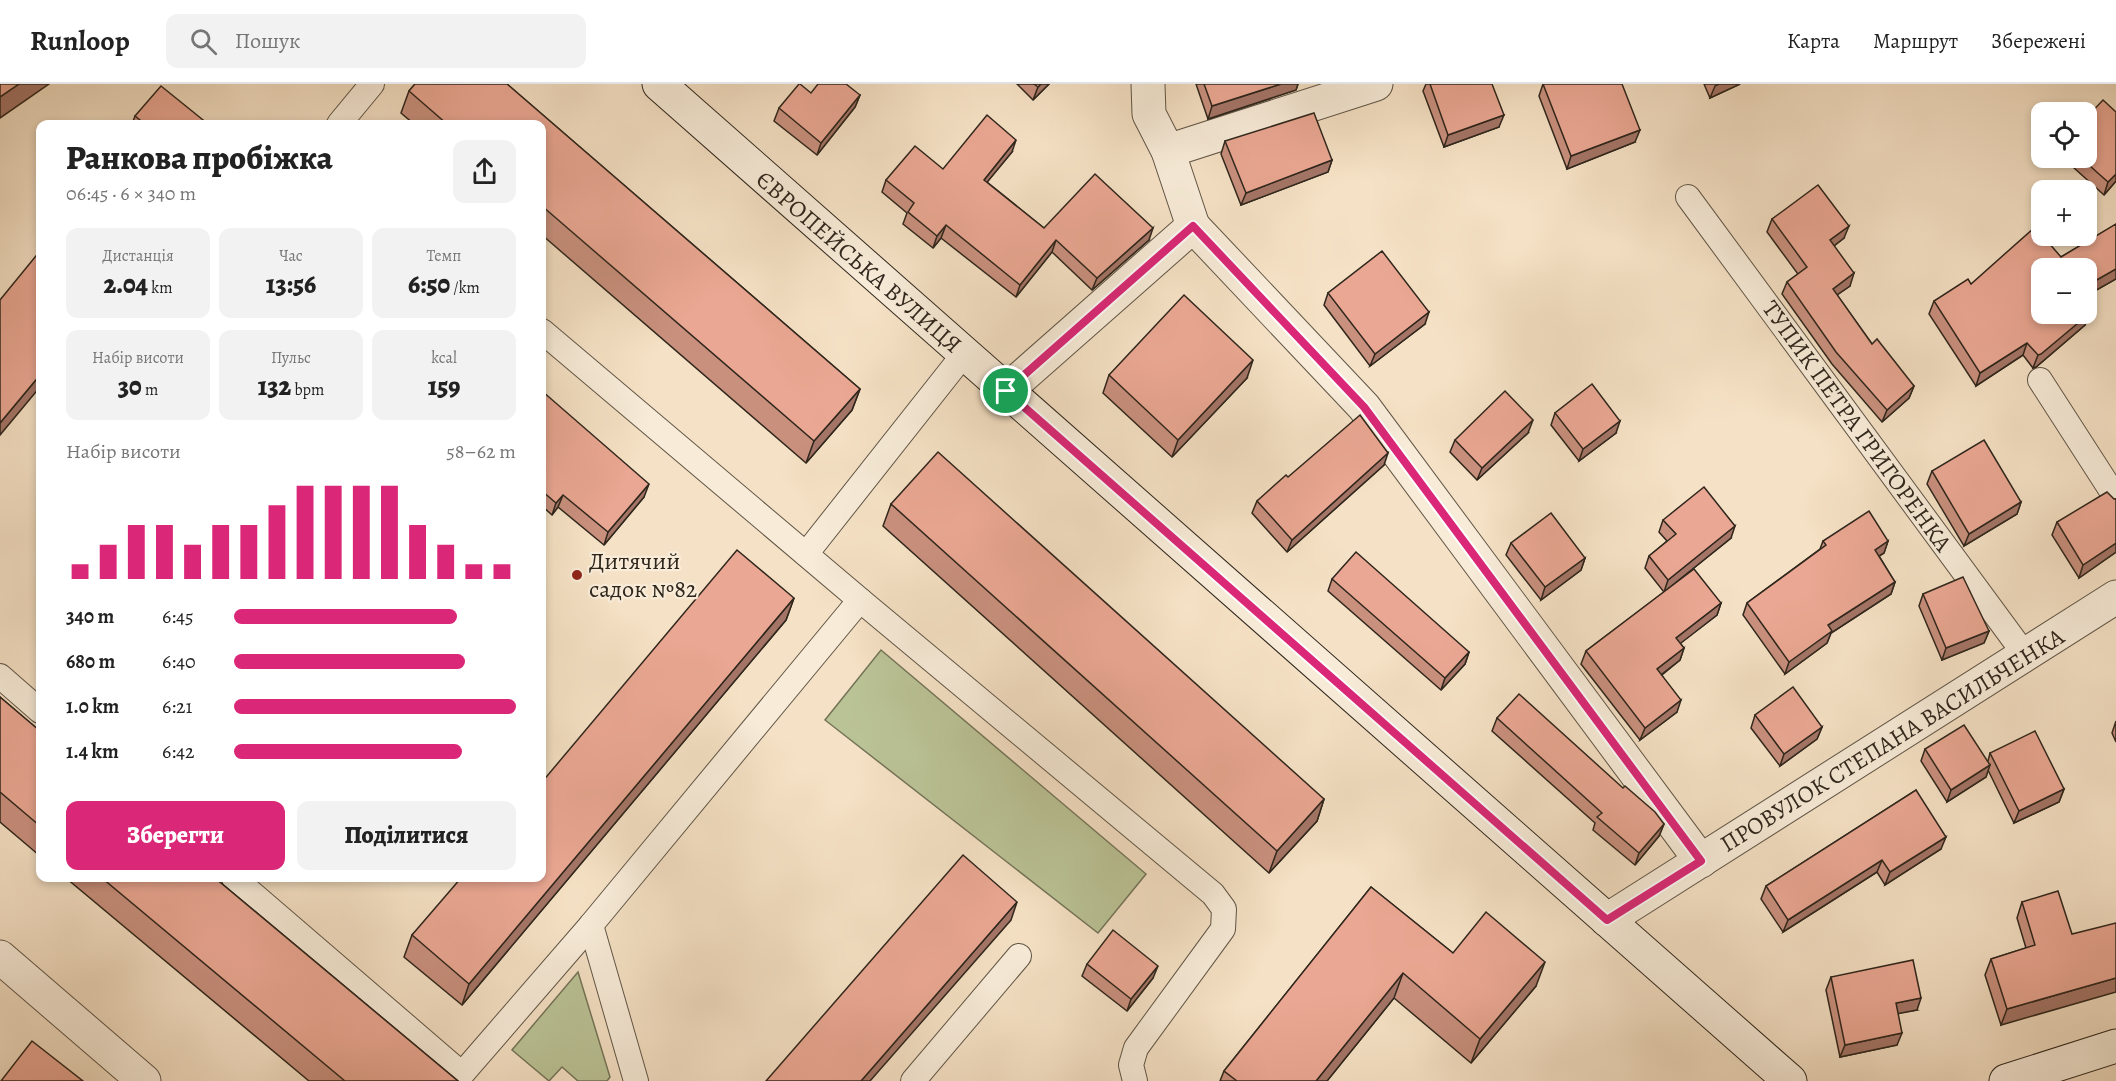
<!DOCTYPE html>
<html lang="uk">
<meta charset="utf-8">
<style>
body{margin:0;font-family:Alegreya,serif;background:#f2f2f2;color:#222;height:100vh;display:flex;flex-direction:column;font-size:22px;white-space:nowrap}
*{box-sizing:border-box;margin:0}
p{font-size:20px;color:#767676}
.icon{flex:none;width:33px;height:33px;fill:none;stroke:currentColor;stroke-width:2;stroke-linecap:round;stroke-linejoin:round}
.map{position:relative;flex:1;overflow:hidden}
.details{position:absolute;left:36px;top:36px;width:510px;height:762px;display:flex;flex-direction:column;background:#fff;border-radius:12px;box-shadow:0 3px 9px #0003}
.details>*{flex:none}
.controls{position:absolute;left:2031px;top:18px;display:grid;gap:12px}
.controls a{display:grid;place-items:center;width:66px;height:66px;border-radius:12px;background:#fff;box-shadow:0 3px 9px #0003;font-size:30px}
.pin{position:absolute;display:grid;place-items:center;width:51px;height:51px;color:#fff;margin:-26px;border:3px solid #fff;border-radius:50%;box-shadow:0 2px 6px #0007}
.round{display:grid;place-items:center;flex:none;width:63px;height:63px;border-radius:12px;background:#f2f2f2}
.summary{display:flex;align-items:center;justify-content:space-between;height:102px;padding:0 30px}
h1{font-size:33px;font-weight:800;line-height:45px}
.metrics{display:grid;grid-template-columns:repeat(3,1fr);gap:9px;height:102px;padding:6px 30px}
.metrics div{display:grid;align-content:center;border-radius:12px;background:#f2f2f2;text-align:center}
.metrics b{font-size:26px;font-weight:800}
.metrics small{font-size:16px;font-weight:400}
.metrics p{font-size:16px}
.chart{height:168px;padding:12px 30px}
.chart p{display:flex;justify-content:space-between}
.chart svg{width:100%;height:108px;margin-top:6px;stroke:#db2777;stroke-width:6}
.action{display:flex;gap:12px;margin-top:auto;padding:12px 30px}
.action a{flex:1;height:69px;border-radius:12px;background:#db2777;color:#fff;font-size:24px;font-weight:800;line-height:69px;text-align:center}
.action a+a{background:#f2f2f2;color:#222}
ul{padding:0 30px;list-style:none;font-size:20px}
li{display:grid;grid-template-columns:96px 72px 1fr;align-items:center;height:45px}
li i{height:15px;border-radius:8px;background:#db2777}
header{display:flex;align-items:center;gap:36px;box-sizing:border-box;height:84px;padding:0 30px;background:#fff;border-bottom:2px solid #e0e0e0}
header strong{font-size:28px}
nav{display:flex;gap:33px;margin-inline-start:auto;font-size:21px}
.search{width:420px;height:54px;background:#f2f2f2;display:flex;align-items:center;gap:15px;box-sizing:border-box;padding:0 21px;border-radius:12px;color:#767676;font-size:22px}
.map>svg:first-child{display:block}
.green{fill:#bac396;stroke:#747459;stroke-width:1.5}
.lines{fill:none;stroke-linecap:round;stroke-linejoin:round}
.lane-casing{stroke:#605546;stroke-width:26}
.street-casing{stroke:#605546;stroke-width:35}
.secondary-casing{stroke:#2f261c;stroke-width:35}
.lane{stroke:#f8ecd9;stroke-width:24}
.street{stroke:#f8ecd9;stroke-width:33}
.secondary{stroke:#f8ecd9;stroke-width:33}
.wall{fill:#c9907e;stroke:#2f261c;stroke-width:1.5}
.shaded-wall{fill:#a47567;stroke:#2f261c;stroke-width:1.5}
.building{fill:#eaa793;stroke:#2f261c;stroke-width:1.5}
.route-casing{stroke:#fff;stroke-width:12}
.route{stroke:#db2777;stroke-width:8}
.poi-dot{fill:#8f2418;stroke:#f8ecd9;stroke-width:2}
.labels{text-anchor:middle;stroke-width:4.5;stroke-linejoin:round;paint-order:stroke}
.street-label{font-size:24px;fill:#2f261c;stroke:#f8ecd9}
.poi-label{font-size:24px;fill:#2f261c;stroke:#f8ecd9;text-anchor:start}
</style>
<header>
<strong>Runloop</strong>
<div class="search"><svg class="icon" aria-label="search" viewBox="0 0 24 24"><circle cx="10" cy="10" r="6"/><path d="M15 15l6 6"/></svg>Пошук</div>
<nav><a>Карта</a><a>Маршрут</a><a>Збережені</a></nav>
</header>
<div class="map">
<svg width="2116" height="997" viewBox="0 0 2116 997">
<rect width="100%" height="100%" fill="#f5e1c5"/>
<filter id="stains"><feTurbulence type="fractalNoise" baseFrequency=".00333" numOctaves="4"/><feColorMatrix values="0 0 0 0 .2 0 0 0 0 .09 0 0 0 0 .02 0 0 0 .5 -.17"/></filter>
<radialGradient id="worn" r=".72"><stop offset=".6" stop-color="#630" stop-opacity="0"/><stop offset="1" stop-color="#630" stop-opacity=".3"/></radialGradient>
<g class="green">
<polygon points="881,566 1146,790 1098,849 825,636"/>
<polygon points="578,888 610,993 607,997 578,997 562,983 549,997 512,966"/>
</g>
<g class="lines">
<defs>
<g id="lane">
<polyline points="339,40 372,0"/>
<polyline points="1688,113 2026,572"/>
<polyline points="2040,296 2116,414"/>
<polyline points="806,470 964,270"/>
<polyline points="860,516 1213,810 1224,825 1223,845 1136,964 1131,981 1135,997"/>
<polyline points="0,592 40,627"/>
<polyline points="234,794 462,990 591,841 860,516 542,247"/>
<polyline points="591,841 636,997"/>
<polyline points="913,997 1019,872"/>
</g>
<g id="street">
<polyline points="1168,67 1376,0"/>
<polyline points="1193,142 1364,323 1701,777"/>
<polyline points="1006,307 1193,142 1168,67 1149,30 1148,0"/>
<polyline points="1607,836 2116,513"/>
<polyline points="0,873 144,997"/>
</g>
<g id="secondary">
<polyline points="659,0 1790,997"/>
<polyline points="2006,997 2116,962"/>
</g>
</defs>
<use href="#lane" class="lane-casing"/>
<use href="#street" class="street-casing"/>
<use href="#secondary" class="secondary-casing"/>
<use href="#lane" class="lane"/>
<use href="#street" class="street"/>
<use href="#secondary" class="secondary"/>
</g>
<g class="wall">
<polygon points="415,0 507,0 860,305 852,326 806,379 542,151 542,40 414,40 401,29 409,7"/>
<polygon points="1017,0 1049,0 1033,16"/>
<polygon points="1196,0 1298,0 1296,6 1208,35"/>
<polygon points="1426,0 1492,0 1499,43 1444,63 1423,7"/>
<polygon points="1543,0 1635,58 1567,85 1539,12"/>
<polygon points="1704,0 1740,0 1710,14"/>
<polygon points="811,9 860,11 855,23 817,71 774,37 779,24"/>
<polygon points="135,32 208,40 132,40"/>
<polygon points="1225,57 1332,76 1328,88 1241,121 1221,70"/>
<polygon points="1012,68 987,98 1044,144 1149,156 1092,206 1052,168 1016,213 941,154 933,164 903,140 907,129 882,108 886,96 943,85"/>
<polygon points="2063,74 2086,74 2116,97 2104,111"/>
<polygon points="1772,135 1844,154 1834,162 1850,202 1837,211 1872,260 1914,302 1909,314 1882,338 1832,280 1782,210 1787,198 1798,190 1767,148"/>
<polygon points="2116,140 2116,195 2086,212 2042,184 2090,229 2085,241 2036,283 2033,284 2023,271 1976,302 1929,230 1934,217 1971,200 2061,173"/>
<polygon points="1328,209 1425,240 1370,282 1324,221"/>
<polygon points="1109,291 1247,294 1172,373 1103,309"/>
<polygon points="542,307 644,413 604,461 558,423 552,431 542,422"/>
<polygon points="1555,329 1616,349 1579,377 1551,341"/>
<polygon points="1528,349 1477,396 1450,368 1455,356"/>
<polygon points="1384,381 1287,468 1252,429 1257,417 1288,393"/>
<polygon points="1932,387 2021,418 2017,430 1964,462 1927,400"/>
<polygon points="2114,415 2116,415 2116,468 2079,494 2052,451 2057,438"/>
<polygon points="891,420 1324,715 1317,737 1269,789 883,442"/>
<polygon points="1663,436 1731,454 1665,507 1721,519 1717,531 1680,559 1684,564 1680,576 1662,591 1677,628 1640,656 1581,580 1586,567 1664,508 1645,484 1649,472 1667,457 1659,448"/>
<polygon points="1823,457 1888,457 1884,469 1879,472 1895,498 1891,510 1831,549 1827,559 1785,590 1743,531 1747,519 1820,465"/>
<polygon points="1511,459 1585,474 1581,486 1541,516 1506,471"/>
<polygon points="1332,495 1469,568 1465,580 1441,606 1328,507"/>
<polygon points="1923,510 1989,547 1984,559 1942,576 1919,522"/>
<polygon points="794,514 786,536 462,921 404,873 412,851"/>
<polygon points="0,613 40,647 40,772 0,738"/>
<polygon points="1755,631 1822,643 1817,655 1780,682 1751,644"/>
<polygon points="1497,634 1664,740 1659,752 1635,781 1593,746 1595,739 1492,647"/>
<polygon points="2116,637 2116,658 2112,649"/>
<polygon points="1925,665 1988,677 1990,669 2064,705 2059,718 2014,739 1988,686 1986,693 1947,718 1921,677"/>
<polygon points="1916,706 1941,765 1885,801 1877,788 1783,848 1761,815 1766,802"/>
<polygon points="66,794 215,794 458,997 309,997"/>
<polygon points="1371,803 1453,869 1536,902 1471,979 1394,914 1327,997 1220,997 1224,987"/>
<polygon points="2022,818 2072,850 2001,941 1985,891 1991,875 2026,864 2017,834"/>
<polygon points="1087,880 1153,894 1127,927 1082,892"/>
<polygon points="1831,893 1917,926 1898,929 1897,961 1840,973 1826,906"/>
</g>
<g class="shaded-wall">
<polygon points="19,0 49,0 0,34 0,13"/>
<polygon points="1041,0 1049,0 1033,16 1038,3"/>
<polygon points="1281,0 1298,0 1296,6 1208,35 1212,22"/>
<polygon points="1719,0 1740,0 1710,14 1715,2"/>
<polygon points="860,11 855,23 817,71 821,59"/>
<polygon points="1504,31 1499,43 1444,63 1448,51"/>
<polygon points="1640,46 1635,58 1567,85 1571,72"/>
<polygon points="1016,56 1012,68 979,108 984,96"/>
<polygon points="1332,76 1328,88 1241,121 1246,109"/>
<polygon points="2116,90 2116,97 2104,111 2108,98"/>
<polygon points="946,141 941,154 933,164 937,152"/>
<polygon points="1849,142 1844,154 1826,168 1830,156"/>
<polygon points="1153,144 1149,156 1092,206 1097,194"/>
<polygon points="1056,156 1052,168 1016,213 1020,201"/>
<polygon points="2116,185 2116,195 2086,212 2086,202"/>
<polygon points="1854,189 1850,202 1828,217 1833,205"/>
<polygon points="1429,228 1425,240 1370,282 1375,270"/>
<polygon points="2090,229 2085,241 2036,283 2033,284 2038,271"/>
<polygon points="2027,259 2023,271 1976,302 1980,289"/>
<polygon points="1253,276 1247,294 1172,373 1178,356"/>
<polygon points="40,291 40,303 0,351 0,339"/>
<polygon points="1914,302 1909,314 1882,338 1887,326"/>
<polygon points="860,305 852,326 806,379 814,357"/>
<polygon points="1533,336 1528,349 1477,396 1482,384"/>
<polygon points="1620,337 1616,349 1579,377 1583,365"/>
<polygon points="1388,369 1384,381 1287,468 1292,456"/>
<polygon points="649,400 644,413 604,461 608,448"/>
<polygon points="563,411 558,423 552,431 556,419"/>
<polygon points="2021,418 2017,430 1964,462 1969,450"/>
<polygon points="1735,442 1731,454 1664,508 1668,496"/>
<polygon points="1888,457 1884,469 1870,478 1875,466"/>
<polygon points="2116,459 2116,468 2079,494 2083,481"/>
<polygon points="1585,474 1581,486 1541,516 1545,503"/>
<polygon points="1895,498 1891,510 1831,549 1827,559 1785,590 1789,578 1828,541"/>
<polygon points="794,514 786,536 462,921 469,900"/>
<polygon points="1721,519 1717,531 1672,566 1676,554"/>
<polygon points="1989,547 1984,559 1942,576 1946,564"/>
<polygon points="1684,564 1680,576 1653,597 1657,585"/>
<polygon points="1469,568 1465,580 1441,606 1445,594"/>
<polygon points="1681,616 1677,628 1640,656 1645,644"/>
<polygon points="1822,643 1817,655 1780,682 1784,670"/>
<polygon points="1990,681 1986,693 1947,718 1951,706"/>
<polygon points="2064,705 2059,718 2014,739 2019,727"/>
<polygon points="1324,715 1317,737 1269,789 1277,767"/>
<polygon points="1664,740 1659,752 1635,781 1639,769"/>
<polygon points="1946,753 1941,765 1885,801 1890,788"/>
<polygon points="1882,776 1877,788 1783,848 1788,836"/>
<polygon points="1017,818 1011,836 870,997 861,997"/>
<polygon points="1545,878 1536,902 1471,979 1480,955"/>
<polygon points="1158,882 1153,894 1127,927 1131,915"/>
<polygon points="1403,889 1394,914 1327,997 1316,997"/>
<polygon points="2116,894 2116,908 2001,941 2007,925"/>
<polygon points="1921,914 1917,926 1891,931 1896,919"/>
<polygon points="1902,949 1897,961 1840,973 1845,961"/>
</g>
<g class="building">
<polygon points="0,0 19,0 0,13"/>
<polygon points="415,0 507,0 860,305 814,357 542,122 542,40 447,40 409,7"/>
<polygon points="799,0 800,0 811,9 818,0 846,0 860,11 821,59 779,24"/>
<polygon points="1034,0 1041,0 1038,3"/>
<polygon points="1204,0 1281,0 1212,22"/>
<polygon points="1430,0 1492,0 1504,31 1448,51"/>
<polygon points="1543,0 1622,0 1640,46 1571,72"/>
<polygon points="161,2 208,40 145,40 135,32"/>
<polygon points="2103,16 2116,28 2116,90 2108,98 2081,74 2086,74 2086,34"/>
<polygon points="1314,29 1332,76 1246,109 1225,57"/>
<polygon points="987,31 1016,56 984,96 1044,144 1095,90 1153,144 1097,194 1056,156 1020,201 946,141 937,152 908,128 914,119 886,96 915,62 943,85"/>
<polygon points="1818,101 1849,142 1830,156 1854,189 1833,205 1872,260 1877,255 1914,302 1887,326 1836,268 1787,198 1807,183 1772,135"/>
<polygon points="2116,140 2116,185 2086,202 2086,184 2042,184 2042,230 2086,230 2086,225 2090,229 2041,270 2038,271 2027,259 1980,289 1934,217 1968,195 1971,200 2035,143 2061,173"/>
<polygon points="40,167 40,291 0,339 0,216"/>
<polygon points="1382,167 1429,228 1375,270 1328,209"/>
<polygon points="1184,211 1253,276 1178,356 1109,291"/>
<polygon points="1592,300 1620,337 1583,365 1555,329"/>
<polygon points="542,307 649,400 608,448 563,411 556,419 542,407"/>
<polygon points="1505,307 1533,336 1482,384 1455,356"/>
<polygon points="1360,331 1388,369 1292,456 1257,417 1286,391 1288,393"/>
<polygon points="1984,356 2021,418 1969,450 1932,387"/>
<polygon points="938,368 1324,715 1277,767 891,420"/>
<polygon points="1704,403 1735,442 1668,496 1649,472 1676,450 1663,436"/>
<polygon points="2107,408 2114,415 2116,415 2116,459 2083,481 2057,438"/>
<polygon points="1869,427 1888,457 1875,466 1895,498 1828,541 1832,547 1789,578 1747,519 1826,461 1823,457"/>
<polygon points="1551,429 1585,474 1545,503 1511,459"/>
<polygon points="737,466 794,514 469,900 412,851 461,794 542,794 542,698"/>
<polygon points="1356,468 1469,568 1445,594 1332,495"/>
<polygon points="1694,485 1721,519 1676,554 1684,564 1657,585 1681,616 1645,644 1586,567"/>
<polygon points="1963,493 1989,547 1946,564 1923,510"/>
<polygon points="1793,603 1822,643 1784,670 1755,631"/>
<polygon points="1519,610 1623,704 1625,702 1655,728 1664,740 1639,769 1597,733 1602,729 1497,634"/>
<polygon points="0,613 40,647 40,742 0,708"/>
<polygon points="1964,641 1990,681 1951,706 1925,665"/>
<polygon points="2035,647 2064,705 2019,727 1990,669"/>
<polygon points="1916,706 1946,753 1890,788 1882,776 1788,836 1766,802"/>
<polygon points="963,771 1017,818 861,997 766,997"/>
<polygon points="102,794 215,794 458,997 345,997"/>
<polygon points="1371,803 1453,869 1486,828 1545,878 1480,955 1403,889 1316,997 1237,997 1224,987"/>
<polygon points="2058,807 2072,850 2116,839 2116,894 2007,925 1991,875 2035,861 2022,818"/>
<polygon points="1113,846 1158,882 1131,915 1087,880"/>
<polygon points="1913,876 1921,914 1896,919 1902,949 1845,961 1831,893"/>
<polygon points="32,957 83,997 1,997"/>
</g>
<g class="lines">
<defs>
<polygon id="route" points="1193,142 1364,323 1701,777 1607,836 1006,307"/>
</defs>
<use href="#route" class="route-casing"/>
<use href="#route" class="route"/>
</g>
<circle class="poi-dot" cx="577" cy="491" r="6"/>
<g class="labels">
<g class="street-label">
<text transform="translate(859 178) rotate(41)" y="8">ЄВРОПЕЙСЬКА ВУЛИЦЯ</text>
<text transform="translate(1857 342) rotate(54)" y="8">ТУПИК ПЕТРА ГРИГОРЕНКА</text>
<text transform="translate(1892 656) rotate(-32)" y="8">ПРОВУЛОК СТЕПАНА ВАСИЛЬЧЕНКА</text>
</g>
<g class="poi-label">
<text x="589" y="485">Дитячий<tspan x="589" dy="28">садок №82</tspan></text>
</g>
</g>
<rect width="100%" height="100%" filter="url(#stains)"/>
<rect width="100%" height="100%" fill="url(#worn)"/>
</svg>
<div class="controls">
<a><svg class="icon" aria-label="locate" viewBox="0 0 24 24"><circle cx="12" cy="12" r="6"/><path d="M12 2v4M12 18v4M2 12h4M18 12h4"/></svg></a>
<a>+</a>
<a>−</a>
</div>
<div class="pin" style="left:1006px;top:307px;background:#1e9e55"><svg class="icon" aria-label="arrive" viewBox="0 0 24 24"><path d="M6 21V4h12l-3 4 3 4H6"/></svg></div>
<section class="details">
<div class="summary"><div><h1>Ранкова пробіжка</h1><p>06:45 · 6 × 340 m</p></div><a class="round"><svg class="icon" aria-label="share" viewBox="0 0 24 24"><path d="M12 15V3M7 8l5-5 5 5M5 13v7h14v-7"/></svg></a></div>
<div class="metrics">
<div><p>Дистанція</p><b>2.04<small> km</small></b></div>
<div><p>Час</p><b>13:56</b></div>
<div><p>Темп</p><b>6:50<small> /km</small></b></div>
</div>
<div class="metrics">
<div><p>Набір висоти</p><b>30<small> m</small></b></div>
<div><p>Пульс</p><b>132<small> bpm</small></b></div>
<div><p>kcal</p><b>159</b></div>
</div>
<div class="chart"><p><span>Набір висоти</span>58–62 m</p>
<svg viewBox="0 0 160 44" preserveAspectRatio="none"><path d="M5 44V38M15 44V30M25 44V22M35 44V22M45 44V30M55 44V22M65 44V22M75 44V14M85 44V6M95 44V6M105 44V6M115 44V6M125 44V22M135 44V30M145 44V38M155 44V38"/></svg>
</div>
<ul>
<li><b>340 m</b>6:45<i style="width:79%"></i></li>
<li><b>680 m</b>6:40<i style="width:82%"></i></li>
<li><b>1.0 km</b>6:21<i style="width:100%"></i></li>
<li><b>1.4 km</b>6:42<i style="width:81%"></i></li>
</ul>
<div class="action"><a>Зберегти</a><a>Поділитися</a></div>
</section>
</div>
